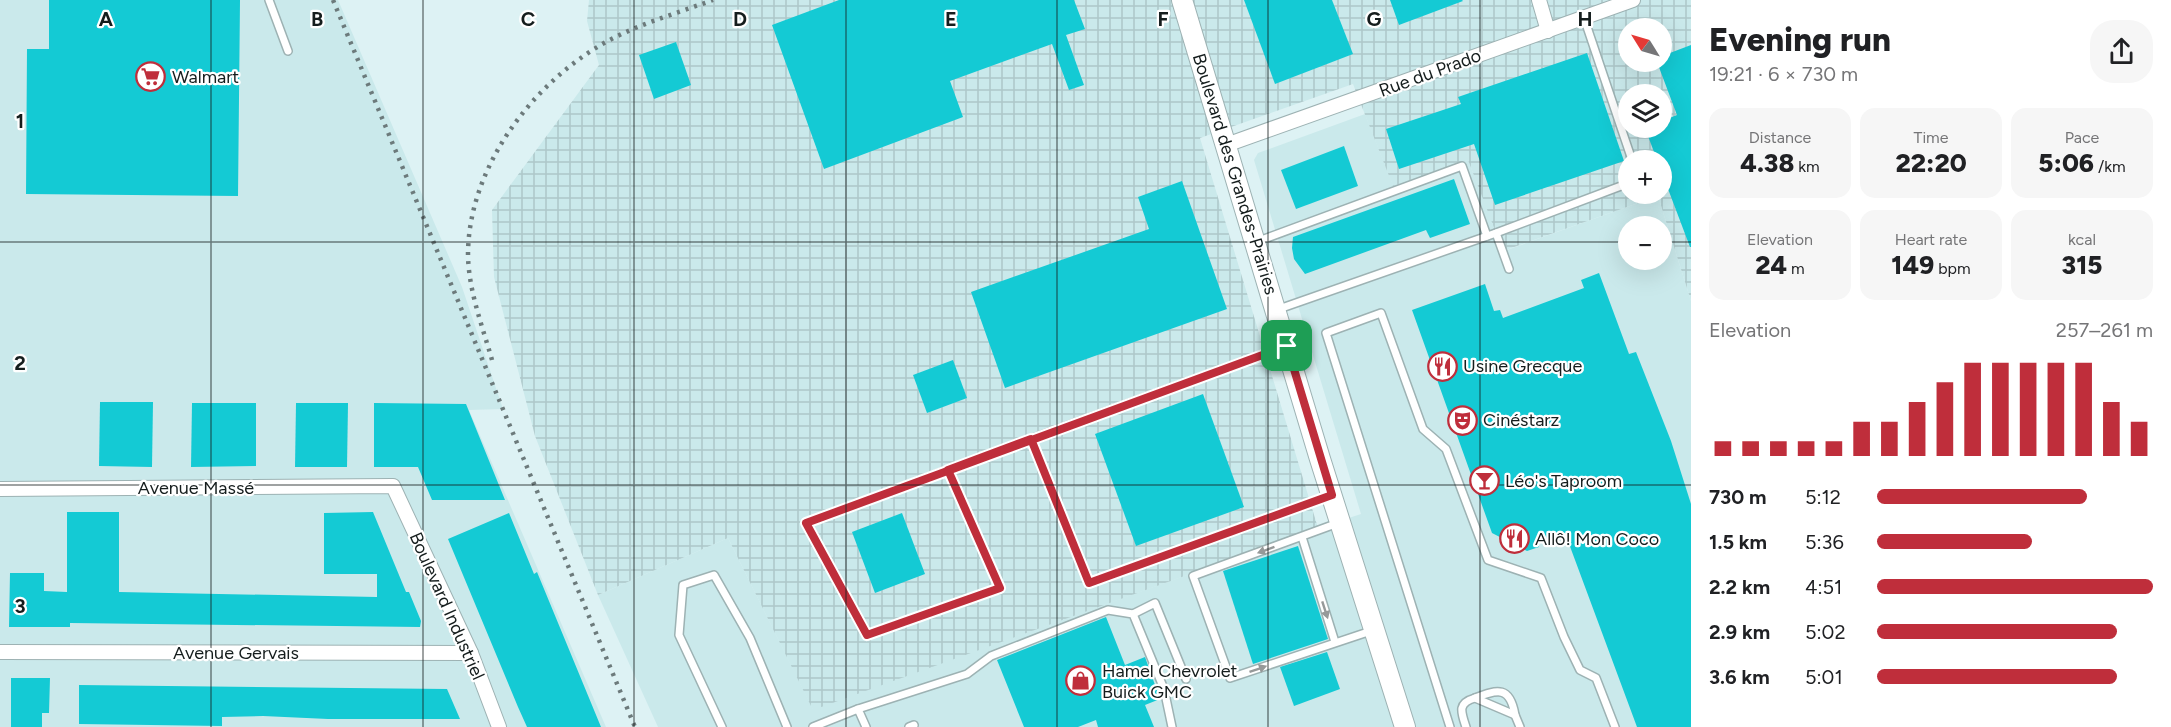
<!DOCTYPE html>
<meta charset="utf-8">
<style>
body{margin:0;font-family:Figtree,sans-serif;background:#f6f6f6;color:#202124;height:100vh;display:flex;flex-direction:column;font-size:22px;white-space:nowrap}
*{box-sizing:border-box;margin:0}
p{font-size:20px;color:#757577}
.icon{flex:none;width:33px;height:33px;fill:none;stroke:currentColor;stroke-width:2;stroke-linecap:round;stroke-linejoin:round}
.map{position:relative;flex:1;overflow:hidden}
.panel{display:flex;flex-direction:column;background:#fff;width:480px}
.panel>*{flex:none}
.needle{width:39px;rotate:307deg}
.controls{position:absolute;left:1618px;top:18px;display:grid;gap:12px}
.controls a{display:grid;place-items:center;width:54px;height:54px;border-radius:50%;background:#fff;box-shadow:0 6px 24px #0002;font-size:30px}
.pin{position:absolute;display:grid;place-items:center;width:51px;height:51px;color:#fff;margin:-26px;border-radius:12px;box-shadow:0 3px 9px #0006}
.round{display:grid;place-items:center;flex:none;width:63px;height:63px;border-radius:24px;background:#f6f6f6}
.summary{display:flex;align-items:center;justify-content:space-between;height:102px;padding:0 18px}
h1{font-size:33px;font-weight:800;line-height:45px}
.figures{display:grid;grid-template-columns:repeat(3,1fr);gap:9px;height:102px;padding:6px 18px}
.figures div{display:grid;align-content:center;border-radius:15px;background:#f6f6f6;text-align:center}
.figures b{font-size:26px;font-weight:800}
.figures small{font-size:16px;font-weight:400}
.figures p{font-size:16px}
.chart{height:168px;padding:12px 18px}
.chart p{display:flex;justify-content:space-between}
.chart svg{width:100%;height:108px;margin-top:6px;stroke:#bf2e3b;stroke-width:6}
ul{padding:0 18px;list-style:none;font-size:20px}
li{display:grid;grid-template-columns:96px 72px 1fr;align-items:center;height:45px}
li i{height:15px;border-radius:8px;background:#bf2e3b}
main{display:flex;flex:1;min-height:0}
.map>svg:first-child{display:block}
.built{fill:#cae9eb;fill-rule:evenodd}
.industrial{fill:url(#industrial-grid);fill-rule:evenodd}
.building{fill:#14cad4}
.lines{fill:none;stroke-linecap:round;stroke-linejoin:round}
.lane-casing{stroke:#9db2b3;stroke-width:10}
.street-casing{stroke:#9db2b3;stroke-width:16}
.secondary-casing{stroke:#9db2b3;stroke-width:22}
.lane{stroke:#fff;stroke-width:7}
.street{stroke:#fff;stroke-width:14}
.secondary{stroke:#fff;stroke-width:20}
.rail{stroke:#6c7a7b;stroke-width:4.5;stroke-dasharray:3 6;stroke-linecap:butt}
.oneway{fill:#969999}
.route-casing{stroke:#fff;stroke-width:12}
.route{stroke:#bf2e3b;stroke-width:8}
.grid{fill:none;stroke:#151d1d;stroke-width:1.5;stroke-opacity:0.55}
.labels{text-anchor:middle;stroke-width:4.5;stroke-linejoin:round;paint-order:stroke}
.street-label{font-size:18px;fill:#151d1d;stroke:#fff}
.poi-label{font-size:18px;fill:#151d1d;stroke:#fff;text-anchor:start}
.grid-label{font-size:20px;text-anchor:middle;font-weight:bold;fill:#151d1d;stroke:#fff;stroke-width:4.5;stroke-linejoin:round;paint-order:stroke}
</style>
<main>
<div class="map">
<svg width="1691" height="727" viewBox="0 0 1691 727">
<defs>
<pattern id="industrial-grid" width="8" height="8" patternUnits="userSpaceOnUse" patternTransform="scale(1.5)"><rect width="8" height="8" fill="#cae9eb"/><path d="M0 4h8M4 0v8" fill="none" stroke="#adc7c9"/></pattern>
</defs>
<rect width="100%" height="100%" fill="#ddf2f4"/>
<g class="built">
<polygon points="0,0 338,0 462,287 503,409 469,410 606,727 0,727"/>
<path d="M 1365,114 L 1393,185 L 1468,160 L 1504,251 L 1658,196 L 1691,301 L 1691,727 L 658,727 L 598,595 L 728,538 L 813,709 L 1318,528 L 1361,514 L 1254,160 L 1258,153 ZM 1629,226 L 1662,226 L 1662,260 L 1629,260 Z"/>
</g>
<path class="industrial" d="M 589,0 L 1691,0 L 1691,301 L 1658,196 L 1503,251 L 1468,160 L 1393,186 L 1353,84 L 1200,138 L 1318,528 L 813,710 L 728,538 L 598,595 L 535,436 L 494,277 L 492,210 L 599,65 L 587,21 ZM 1629,28 L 1662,28 L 1662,62 L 1629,62 ZM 1629,94 L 1662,94 L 1662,128 L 1629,128 ZM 1629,160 L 1662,160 L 1662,194 L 1629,194 Z"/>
<g class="building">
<polygon points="49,0 240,0 238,196 26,194 27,49 49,49"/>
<polygon points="839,0 1074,0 1085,29 1066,35 1084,85 1069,90 1052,44 950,81 963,117 824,169 772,25"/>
<polygon points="1244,0 1332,0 1353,54 1275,84"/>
<polygon points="1390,0 1462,0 1463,1 1399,25"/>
<polygon points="676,42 691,85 654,99 639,55"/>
<polygon points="1691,45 1691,247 1690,247 1662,173 1662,160 1657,160 1645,128 1662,128 1662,121 1677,115 1657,62 1662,62 1662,56"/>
<polygon points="1587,53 1624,161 1495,205 1474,144 1399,169 1386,129 1461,104 1458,97"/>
<polygon points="1344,146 1358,186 1296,209 1281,170"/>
<polygon points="1454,179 1470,224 1430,238 1426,230 1305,274 1294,259 1292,248 1293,237"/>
<polygon points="1182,181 1227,309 1005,388 971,292 1149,229 1138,197"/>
<polygon points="1599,273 1629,354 1636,352 1671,441 1691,504 1691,727 1637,727 1565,533 1537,543 1539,547 1527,551 1492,533 1412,310 1485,284 1494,311 1500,310 1503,318 1584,288 1581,280"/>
<polygon points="953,360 967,398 927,413 913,375"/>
<polygon points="1203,394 1244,507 1136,546 1095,434"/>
<polygon points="100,402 153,402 152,467 99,466"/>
<polygon points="192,403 256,403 256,466 191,467"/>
<polygon points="296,403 348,403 347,467 295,467"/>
<polygon points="374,403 466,404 505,500 432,500 418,467 374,467"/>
<polygon points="67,512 119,512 119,592 377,597 377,574 324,574 324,513 373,512 406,592 409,592 421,621 420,627 70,623 70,627 9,627 10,573 44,573 44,591 67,592"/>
<polygon points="509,513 534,574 537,572 601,727 527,727 518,707 448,539"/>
<polygon points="902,513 925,574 875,593 852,532"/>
<polygon points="1298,546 1328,639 1253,664 1223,571"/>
<polygon points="1106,617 1125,665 1145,657 1160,699 1145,705 1154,727 1098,727 1096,720 1078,727 1024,727 997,660"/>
<polygon points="1327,652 1340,689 1294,706 1280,667"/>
<polygon points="11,678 50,678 49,713 42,713 42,727 11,727"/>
<polygon points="79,685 447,689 460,719 328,719 263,716 222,717 222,726 79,724"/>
</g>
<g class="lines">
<defs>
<g id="lane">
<polyline points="269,0 288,51"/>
<polyline points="1584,18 1632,160"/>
<polyline points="1496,233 1509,269"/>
<polyline points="1256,242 1462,166 1487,236"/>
<polyline points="1276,310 1496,233 1629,183"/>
<polyline points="1284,347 1031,439 1089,583 1328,496"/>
<polyline points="948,470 806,523 867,635 1000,588 948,470 1031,439"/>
<polyline points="1338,523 1193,576 1230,678 1371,631"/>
<polyline points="1302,537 1335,642"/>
<polyline points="1133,614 1155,603 1186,679"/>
<path d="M 1475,698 C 1498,689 1510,686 1515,715"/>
<polyline points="722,727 679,635 683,585 714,575 750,638 787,727"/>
<polyline points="813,727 858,709"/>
<polyline points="866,727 858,709 967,674 991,656 1108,610 1133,614 1164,689 1172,727"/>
<polyline points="909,727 914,725"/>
<polyline points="1450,727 1326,333 1381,313 1423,429 1446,449 1488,560 1541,578 1564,637 1580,670 1596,678 1615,727"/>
<path d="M 1466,727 C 1461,712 1457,703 1475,698 L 1515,715 L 1520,727"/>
</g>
<g id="street">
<polyline points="1539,0 1548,31"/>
<polyline points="1226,145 1633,0"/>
<polyline points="0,489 393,486 471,653 499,727"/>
<polyline points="0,652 471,653"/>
</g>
<polyline id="secondary" points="1182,0 1320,459 1405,727"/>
</defs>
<use href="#lane" class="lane-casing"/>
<use href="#street" class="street-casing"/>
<use href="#secondary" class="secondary-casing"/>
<use href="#lane" class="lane"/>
<use href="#street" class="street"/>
<use href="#secondary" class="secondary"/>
<g class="rail">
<polyline points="333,0 635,727"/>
<path d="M 492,360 C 482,325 468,289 468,253 C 469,169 529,88 599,46 C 634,25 675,14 713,0"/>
</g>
</g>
<defs><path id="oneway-solid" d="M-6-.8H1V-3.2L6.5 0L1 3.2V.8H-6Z" transform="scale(1.5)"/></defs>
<g class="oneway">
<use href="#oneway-solid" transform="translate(1266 550) rotate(160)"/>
<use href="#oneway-solid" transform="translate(1325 610) rotate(72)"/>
<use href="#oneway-solid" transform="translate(1258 669) rotate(-19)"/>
</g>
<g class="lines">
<defs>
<polyline id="route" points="1287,346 806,523 867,635 1000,588 948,470 1031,439 1089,583 1332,495 1287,346"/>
</defs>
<use href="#route" class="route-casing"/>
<use href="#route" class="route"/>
</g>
<path class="grid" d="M 211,0 L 211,727M 423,0 L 423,727M 634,0 L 634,727M 846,0 L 846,727M 1057,0 L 1057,727M 1268,0 L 1268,727M 1480,0 L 1480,727M 0,242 L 1629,242M 1662,242 L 1691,242M 0,485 L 1691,485"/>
<defs>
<symbol id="supermarket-ring" viewBox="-11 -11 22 22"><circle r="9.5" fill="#fff" stroke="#bf2e3b" stroke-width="1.5"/><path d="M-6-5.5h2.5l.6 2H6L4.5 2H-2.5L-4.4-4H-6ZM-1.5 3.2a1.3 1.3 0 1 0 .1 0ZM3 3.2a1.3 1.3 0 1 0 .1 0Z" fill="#bf2e3b"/></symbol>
<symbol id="restaurant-ring" viewBox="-11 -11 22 22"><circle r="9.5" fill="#fff" stroke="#bf2e3b" stroke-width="1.5"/><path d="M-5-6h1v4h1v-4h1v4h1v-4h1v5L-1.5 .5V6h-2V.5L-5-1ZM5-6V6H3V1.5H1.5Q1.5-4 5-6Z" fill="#bf2e3b"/></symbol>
<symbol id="theatre-ring" viewBox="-11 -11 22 22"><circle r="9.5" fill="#fff" stroke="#bf2e3b" stroke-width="1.5"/><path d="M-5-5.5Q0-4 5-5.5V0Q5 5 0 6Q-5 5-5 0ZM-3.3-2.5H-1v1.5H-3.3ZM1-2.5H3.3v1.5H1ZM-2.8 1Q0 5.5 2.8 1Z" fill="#bf2e3b"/></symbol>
<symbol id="bar-ring" viewBox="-11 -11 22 22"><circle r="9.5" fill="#fff" stroke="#bf2e3b" stroke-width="1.5"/><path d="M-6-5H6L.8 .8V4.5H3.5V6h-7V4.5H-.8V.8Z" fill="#bf2e3b"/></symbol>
<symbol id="shop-ring" viewBox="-11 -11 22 22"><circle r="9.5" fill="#fff" stroke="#bf2e3b" stroke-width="1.5"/><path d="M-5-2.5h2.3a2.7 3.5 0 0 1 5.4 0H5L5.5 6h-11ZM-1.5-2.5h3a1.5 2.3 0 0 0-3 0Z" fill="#bf2e3b"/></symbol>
</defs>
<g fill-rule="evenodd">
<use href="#supermarket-ring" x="134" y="60" width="33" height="33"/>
<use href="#restaurant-ring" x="1426" y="350" width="33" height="33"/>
<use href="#theatre-ring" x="1446" y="404" width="33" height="33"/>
<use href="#bar-ring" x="1468" y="464" width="33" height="33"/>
<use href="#restaurant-ring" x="1498" y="522" width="33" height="33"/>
<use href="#shop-ring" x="1064" y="664" width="33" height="33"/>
</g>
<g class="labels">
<g class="street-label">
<text transform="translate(1430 73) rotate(-20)" y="6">Rue du Prado</text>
<text transform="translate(1235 174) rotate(73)" y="6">Boulevard des Grandes-Prairies</text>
<text x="196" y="494">Avenue Massé</text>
<text transform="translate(447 606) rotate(66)" y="6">Boulevard Industriel</text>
<text x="236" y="659">Avenue Gervais</text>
</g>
<g class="poi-label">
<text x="172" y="83">Walmart</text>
<text x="1463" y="372">Usine Grecque</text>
<text x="1483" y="426">Cinéstarz</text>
<text x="1505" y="487">Léo's Taproom</text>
<text x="1535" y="545">Allô! Mon Coco</text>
<text x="1102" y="677">Hamel Chevrolet<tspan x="1102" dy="21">Buick GMC</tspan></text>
</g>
</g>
<g class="grid-label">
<text x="106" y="26">A</text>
<text x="317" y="26">B</text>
<text x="528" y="26">C</text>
<text x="740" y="26">D</text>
<text x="951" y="26">E</text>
<text x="1163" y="26">F</text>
<text x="1374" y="26">G</text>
<text x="1585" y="26">H</text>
<text x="20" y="128">1</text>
<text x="20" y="370">2</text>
<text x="20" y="613">3</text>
</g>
</svg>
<div class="controls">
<a><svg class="needle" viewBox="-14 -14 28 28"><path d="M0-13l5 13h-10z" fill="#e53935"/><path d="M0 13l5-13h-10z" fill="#757577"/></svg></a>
<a><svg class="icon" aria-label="layers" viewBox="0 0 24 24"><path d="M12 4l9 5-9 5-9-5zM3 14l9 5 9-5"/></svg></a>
<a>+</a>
<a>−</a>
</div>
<div class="pin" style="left:1287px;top:346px;background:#1e9e55"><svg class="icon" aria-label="arrive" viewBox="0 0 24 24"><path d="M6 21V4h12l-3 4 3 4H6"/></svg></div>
</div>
<section class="panel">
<div class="summary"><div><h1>Evening run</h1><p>19:21 · 6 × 730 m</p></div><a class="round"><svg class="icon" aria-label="share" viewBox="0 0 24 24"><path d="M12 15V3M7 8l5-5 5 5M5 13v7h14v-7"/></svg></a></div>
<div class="figures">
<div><p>Distance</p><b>4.38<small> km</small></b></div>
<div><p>Time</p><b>22:20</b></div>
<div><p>Pace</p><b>5:06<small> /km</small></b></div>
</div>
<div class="figures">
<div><p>Elevation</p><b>24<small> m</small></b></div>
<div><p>Heart rate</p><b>149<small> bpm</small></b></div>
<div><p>kcal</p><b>315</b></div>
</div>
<div class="chart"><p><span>Elevation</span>257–261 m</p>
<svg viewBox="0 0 160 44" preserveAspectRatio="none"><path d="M5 44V38M15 44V38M25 44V38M35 44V38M45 44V38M55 44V30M65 44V30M75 44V22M85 44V14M95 44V6M105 44V6M115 44V6M125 44V6M135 44V6M145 44V22M155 44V30"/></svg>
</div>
<ul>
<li><b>730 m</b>5:12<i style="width:76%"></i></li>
<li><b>1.5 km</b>5:36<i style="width:56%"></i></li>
<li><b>2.2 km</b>4:51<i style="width:100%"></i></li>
<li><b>2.9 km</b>5:02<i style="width:87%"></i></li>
<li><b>3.6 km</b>5:01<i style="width:87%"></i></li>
</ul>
</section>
</main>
